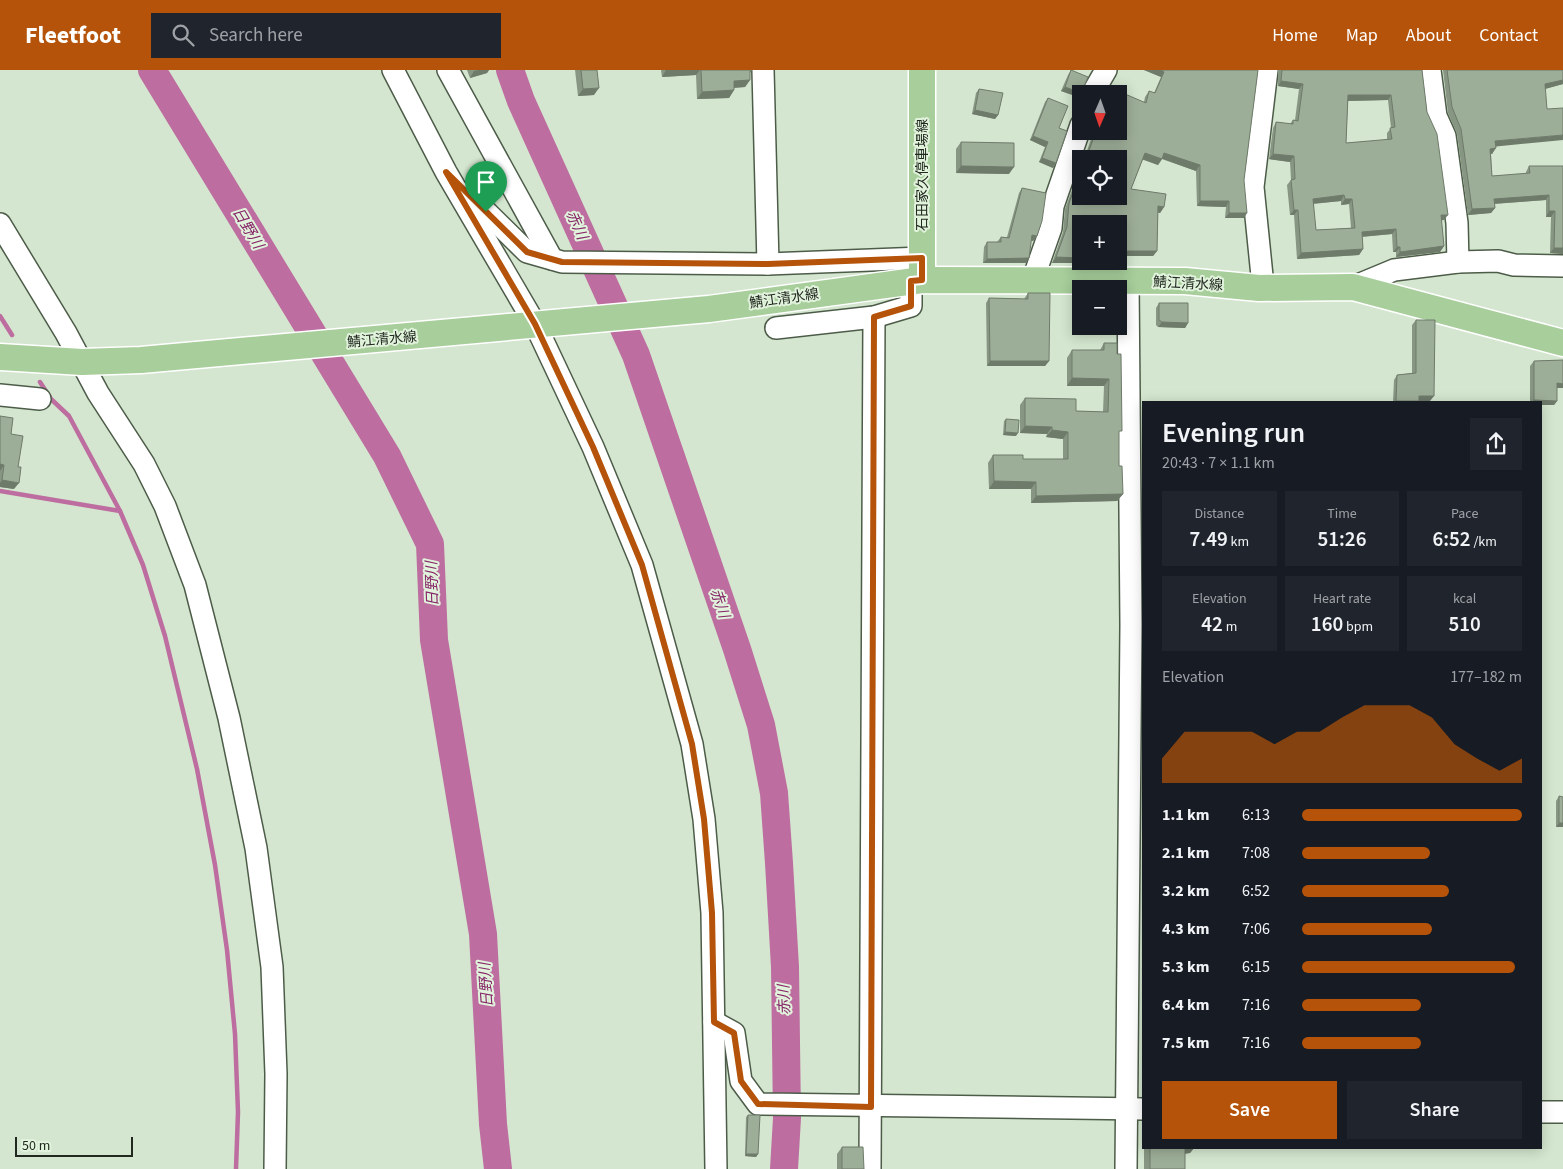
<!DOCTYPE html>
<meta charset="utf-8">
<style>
body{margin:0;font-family:"Source Sans 3","Noto Sans JP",sans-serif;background:#20242c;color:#f1f3f6;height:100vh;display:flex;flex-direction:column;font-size:19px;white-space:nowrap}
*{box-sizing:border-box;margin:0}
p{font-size:16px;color:#9ea1a6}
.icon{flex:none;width:28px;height:28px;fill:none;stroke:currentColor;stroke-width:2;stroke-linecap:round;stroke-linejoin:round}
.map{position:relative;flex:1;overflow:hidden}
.panel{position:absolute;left:1142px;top:331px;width:400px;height:748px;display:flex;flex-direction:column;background:#171b24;border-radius:0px;box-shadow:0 2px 12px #0003}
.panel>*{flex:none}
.needle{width:32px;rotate:182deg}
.controls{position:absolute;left:1072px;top:15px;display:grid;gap:10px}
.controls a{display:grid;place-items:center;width:55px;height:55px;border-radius:0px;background:#171b24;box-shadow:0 2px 12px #0003;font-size:25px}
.scale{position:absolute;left:15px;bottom:12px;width:118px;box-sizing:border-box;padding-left:5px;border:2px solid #21281f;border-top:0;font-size:14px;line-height:18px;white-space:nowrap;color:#21281f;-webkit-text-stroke:4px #e1f3dc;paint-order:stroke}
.pin{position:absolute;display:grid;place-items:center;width:42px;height:42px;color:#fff;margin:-51px -21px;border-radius:50% 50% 50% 0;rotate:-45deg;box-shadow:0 0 5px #0007}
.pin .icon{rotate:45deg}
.round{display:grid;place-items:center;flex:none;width:52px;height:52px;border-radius:0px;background:#20242c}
.headline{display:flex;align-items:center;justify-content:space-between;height:85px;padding:0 20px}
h1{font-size:28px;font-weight:600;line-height:38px}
.stats{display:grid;grid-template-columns:repeat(3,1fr);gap:8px;height:85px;padding:5px 20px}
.stats div{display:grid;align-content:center;border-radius:0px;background:#20242c;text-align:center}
.stats b{font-size:21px;font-weight:600}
.stats small{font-size:14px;font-weight:400}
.stats p{font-size:14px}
.chart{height:140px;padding:10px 20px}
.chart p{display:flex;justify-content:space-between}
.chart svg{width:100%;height:90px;margin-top:5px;fill:#b45309;opacity:.7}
.button{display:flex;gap:10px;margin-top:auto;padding:10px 20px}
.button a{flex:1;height:58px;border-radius:0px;background:#b45309;color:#fff;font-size:20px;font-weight:600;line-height:58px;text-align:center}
.button a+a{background:#20242c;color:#f1f3f6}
ul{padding:0 20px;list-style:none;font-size:16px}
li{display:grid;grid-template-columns:80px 60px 1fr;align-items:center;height:38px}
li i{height:12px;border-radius:6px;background:#b45309}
header{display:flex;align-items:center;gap:30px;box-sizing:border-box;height:70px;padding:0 25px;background:#b45309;color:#fff}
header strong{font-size:24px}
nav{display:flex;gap:28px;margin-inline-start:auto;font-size:18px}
.search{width:350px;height:45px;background:#20242c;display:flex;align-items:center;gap:12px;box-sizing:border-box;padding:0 18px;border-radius:0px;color:#9ea1a6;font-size:19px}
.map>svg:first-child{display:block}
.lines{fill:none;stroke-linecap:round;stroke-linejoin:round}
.stream{stroke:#bd6d9f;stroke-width:4.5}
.river{stroke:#bd6d9f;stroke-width:28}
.minor-casing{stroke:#4d5c49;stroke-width:24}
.major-casing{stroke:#fff;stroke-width:29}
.minor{stroke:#fff;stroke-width:21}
.major{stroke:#a7ce9b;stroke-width:26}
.wall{fill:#879683;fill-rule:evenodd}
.shaded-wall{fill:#6e7a6a}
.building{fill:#9dae98;stroke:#6e7a6a;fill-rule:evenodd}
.route-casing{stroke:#fff;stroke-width:10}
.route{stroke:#b45309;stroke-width:6}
.labels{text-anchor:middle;stroke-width:4;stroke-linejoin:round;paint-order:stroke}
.street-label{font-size:14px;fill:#21281f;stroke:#e1f3dc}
.water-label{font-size:15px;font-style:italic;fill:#862567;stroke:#e1f3dc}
</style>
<header>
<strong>Fleetfoot</strong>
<div class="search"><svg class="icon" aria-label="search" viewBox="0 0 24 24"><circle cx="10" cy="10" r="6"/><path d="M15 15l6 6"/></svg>Search here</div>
<nav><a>Home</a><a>Map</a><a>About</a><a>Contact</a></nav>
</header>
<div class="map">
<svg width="1563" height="1099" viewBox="0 0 1563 1099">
<rect width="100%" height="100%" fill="#d4e6cf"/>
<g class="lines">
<g class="stream">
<polyline points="0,246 12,265"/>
<polyline points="40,312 51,329 69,346 120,441 143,495 165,566 197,699 215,795 227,880 235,964 238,1042 236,1099"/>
<polyline points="0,421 120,441"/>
</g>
<g class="river">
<polyline points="152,0 387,386 430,474 434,570 483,864 493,1054 498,1099"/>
<polyline points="510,0 521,31 636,285 737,579 761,655 774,723 779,793 785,897 787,1048 784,1099"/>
</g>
<defs>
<g id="minor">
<polyline points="393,0 446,102 535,254 593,377 642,495 692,674 704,749 712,843 716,1099"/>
<polyline points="448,0 552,189"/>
<polyline points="763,0 768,194"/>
<polyline points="1430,0 1436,46 1445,66 1457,153 1458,192"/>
<polyline points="1092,24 1106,0"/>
<polyline points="468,124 527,182 562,192 768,194 922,188"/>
<polyline points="0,154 66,263 98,323 144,394 165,436 195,515 229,648 256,778 272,897 276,1004 275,1099"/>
<polyline points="1032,212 1051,158 1053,136 1081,55"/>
<polyline points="1353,217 1394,200 1458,192 1498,191 1514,195 1563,196"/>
<polyline points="1259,218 1262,206 1253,117 1267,0"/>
<polyline points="776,258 874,247 911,236 911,211"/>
<polyline points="0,325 40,329"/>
<polyline points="714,952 734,963 741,1011 758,1034 1144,1039"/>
<polyline points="1541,1042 1563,1042"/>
<polyline points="870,1099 874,247"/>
<polyline points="1126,1099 1131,555 1128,211"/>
</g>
<g id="major">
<polyline points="922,210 922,0"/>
<polyline points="0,287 82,292 141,290 709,239 922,210 1185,211 1259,218 1353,217 1563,273"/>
</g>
</defs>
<use href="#minor" class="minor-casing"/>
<use href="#major" class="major-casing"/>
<use href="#minor" class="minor"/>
<use href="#major" class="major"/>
</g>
<g class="wall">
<polygon points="467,0 489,0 487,3 470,8"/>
<polygon points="575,0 597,0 594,25 578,26"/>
<polygon points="661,0 752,0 750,3 750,10 745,17 734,18 734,20 729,28 697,29 696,5 662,7"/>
<polygon points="1071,0 1083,19 1081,28 1061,21 1068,5"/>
<polygon points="1144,0 1258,0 1244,110 1244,148 1225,148 1226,137 1197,136 1196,101 1162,89 1158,95 1143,89 1131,119 1164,137 1160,143 1158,142 1157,181 1153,186 1119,186 1119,154 1081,154 1081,191 1078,191 1076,193 1052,193 1063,162 1065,139 1081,96 1081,126 1119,89 1084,89 1094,61 1119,61 1144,32 1145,27 1149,21 1154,23 1161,7"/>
<path d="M 1278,0 L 1422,0 L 1427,42 L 1444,150 L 1441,150 L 1444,176 L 1440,182 L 1396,187 L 1396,182 L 1393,182 L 1392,164 L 1362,167 L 1363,179 L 1359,185 L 1297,189 L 1294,145 L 1290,145 L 1287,115 L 1291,110 L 1290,92 L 1269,89 L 1273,58 L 1276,52 L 1290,54 L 1293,50 L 1295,50 L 1299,19 L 1278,16 ZM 1388,30 L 1391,58 L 1387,63 L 1387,70 L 1346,73 L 1348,31 ZM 1341,131 L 1341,135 L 1349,134 L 1351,158 L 1316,160 L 1313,134 Z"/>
<polygon points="1443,0 1563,0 1563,14 1545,19 1496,76 1492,84 1491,84 1492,106 1526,104 1526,102 1529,96 1563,96 1563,184 1550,183 1551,147 1546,147 1546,130 1494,134 1495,138 1491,143 1468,145 1457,64 1448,43"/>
<polygon points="979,19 998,45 995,49 972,44 976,23"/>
<polygon points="1048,28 1059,58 1056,93 1053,98 1039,92 1045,77 1030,70 1045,32"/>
<polygon points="961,72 1009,104 956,103 956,79"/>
<polygon points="1022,118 1037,166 1033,171 1031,170 1026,193 983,193 984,177 987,172 997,172 1001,167 1007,167 1019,123"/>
<polygon points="1028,223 1049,291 1045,296 987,296 986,233 989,228 1024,229"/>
<polygon points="1159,233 1188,253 1185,258 1158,257 1156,255 1156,238"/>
<polygon points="1416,250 1430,331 1419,331 1418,332 1393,332 1394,310 1397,305 1412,303 1412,255"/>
<polygon points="1104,273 1119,366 1119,396 1123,424 1117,431 1031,433 1031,419 989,419 988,393 993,385 1023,389 1063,389 1063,369 1046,367 1047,364 1020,363 1020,335 1025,328 1076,341 1103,342 1104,316 1067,316 1067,288 1072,280 1100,280"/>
<polygon points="1563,290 1563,318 1557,318 1557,331 1554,335 1541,335 1541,332 1530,332 1530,296 1534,291"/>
<polygon points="0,346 11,364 14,419 0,417"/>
<polygon points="1006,349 1016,366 1003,365 1004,351"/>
<polygon points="1559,726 1563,727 1563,757 1556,757 1556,731"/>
<polygon points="748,1045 758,1084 756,1087 745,1086 746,1047"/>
<polygon points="1144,1074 1144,1078 1194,1078 1190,1083 1185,1084 1185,1099 1144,1099"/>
<polygon points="842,1077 864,1099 837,1099 837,1084"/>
</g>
<g class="shaded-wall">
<polygon points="479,0 489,0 487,3 470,8 474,1"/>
<polygon points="666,0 700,0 696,5 662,7"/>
<polygon points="1144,0 1161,0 1164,2 1161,7"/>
<polygon points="750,10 745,17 729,18 734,11"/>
<polygon points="1563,10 1563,14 1541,20 1545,14"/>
<polygon points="1281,11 1303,14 1299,19 1278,16"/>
<polygon points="1065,17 1084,24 1081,24 1081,28 1061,21"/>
<polygon points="599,18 594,25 578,26 583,19"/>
<polygon points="734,20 729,28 697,29 702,22"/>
<polygon points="1348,25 1391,25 1388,30 1344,31"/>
<polygon points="975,40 998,45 995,49 972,44"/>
<polygon points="1563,65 1563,70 1491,77 1495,71"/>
<polygon points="1033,66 1048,72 1045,77 1030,70"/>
<polygon points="1496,78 1492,84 1487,84 1490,79"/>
<polygon points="1145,83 1162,89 1158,95 1141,89"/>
<polygon points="1164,83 1200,95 1196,101 1160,88"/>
<polygon points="1273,84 1294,86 1290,92 1269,89"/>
<polygon points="1042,88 1056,93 1053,98 1039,92"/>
<polygon points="961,96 1014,97 1009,104 956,103"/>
<polygon points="1344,125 1341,131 1309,134 1313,129"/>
<polygon points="1549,125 1546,130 1490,134 1494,129"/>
<polygon points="1345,129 1352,129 1349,134 1341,135"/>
<polygon points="1200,131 1229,131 1226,137 1197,136"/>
<polygon points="1158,136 1164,137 1160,143 1154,142"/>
<polygon points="1495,138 1491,143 1468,145 1472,139"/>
<polygon points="1294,140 1298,140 1294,145 1290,145"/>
<polygon points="1549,141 1555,141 1551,147 1546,147"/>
<polygon points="1229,143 1247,143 1244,148 1225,148"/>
<polygon points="1441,145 1448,145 1444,150 1437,151"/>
<polygon points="1396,159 1392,164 1358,167 1362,162"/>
<polygon points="1032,165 1037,166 1033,171 1028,170"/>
<polygon points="1444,176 1440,182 1396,187 1400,182"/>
<polygon points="1397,177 1400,177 1396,182 1393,182"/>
<polygon points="1554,178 1563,178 1563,184 1550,183"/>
<polygon points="1363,179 1359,185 1297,189 1301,183"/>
<polygon points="1119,181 1157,181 1153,186 1119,186"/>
<polygon points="1080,185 1081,185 1081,191 1078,191 1076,193 1052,193 1056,187"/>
<polygon points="1029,188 1026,193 983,193 987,189"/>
<polygon points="1088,191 1115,191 1114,193"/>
<polygon points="1162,252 1188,253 1185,258 1158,257"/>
<polygon points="990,291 1049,291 1045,296 987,296"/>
<polygon points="1072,308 1109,309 1104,316 1067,316"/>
<polygon points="1557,313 1563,314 1563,318 1554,318"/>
<polygon points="1419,326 1434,326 1430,331 1416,331"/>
<polygon points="1534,330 1557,331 1554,335 1541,335 1541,332 1532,332"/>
<polygon points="1396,331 1419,331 1418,332 1395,332"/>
<polygon points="1025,356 1052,357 1047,364 1020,363"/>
<polygon points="1052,360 1068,362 1063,369 1046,367"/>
<polygon points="1005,362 1018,363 1016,366 1003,365"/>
<polygon points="0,394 4,395 0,401"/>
<polygon points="2,410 19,413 14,419 0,417 0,413"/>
<polygon points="994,411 1036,412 1031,419 989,419"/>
<polygon points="1123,424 1117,431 1031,433 1036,426"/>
<polygon points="1559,753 1563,753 1563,757 1556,757"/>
<polygon points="1182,1078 1194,1078 1190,1083 1178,1084"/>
<polygon points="746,1084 758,1084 756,1087 745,1086"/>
</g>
<g class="building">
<polygon points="581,0 597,0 599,18 583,19"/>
<polygon points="701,0 750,0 750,10 734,11 734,20 702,22"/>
<polygon points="1071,0 1088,7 1083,19 1084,24 1065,17"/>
<polygon points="1161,0 1258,0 1244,110 1247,143 1229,143 1229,131 1200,131 1200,95 1164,83 1162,89 1145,83 1131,119 1166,124 1164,137 1158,136 1157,181 1119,181 1119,154 1081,154 1081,185 1080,185 1080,188 1056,187 1067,157 1069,133 1081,101 1081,126 1119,126 1119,89 1086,89 1096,61 1119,61 1119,24 1106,24 1111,18 1146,33 1149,21 1155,23 1164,2"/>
<path d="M 1282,0 L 1422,0 L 1427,42 L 1437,64 L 1448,145 L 1441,145 L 1444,176 L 1400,182 L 1400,177 L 1397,177 L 1396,159 L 1362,162 L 1363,179 L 1301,183 L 1298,140 L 1294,140 L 1291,110 L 1295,109 L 1294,86 L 1273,84 L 1276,52 L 1293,54 L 1293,50 L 1298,51 L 1303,14 L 1281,11 ZM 1348,25 L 1391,25 L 1395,57 L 1390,58 L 1392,69 L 1346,73 ZM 1344,125 L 1345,129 L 1352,129 L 1355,158 L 1316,160 L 1313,129 Z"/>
<polygon points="1447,0 1563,0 1563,10 1545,14 1547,39 1563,38 1563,65 1495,71 1496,78 1490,79 1492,106 1530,103 1529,96 1563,96 1563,178 1554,178 1555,141 1549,141 1549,125 1494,129 1495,138 1472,139 1461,59 1452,37"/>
<polygon points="979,19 1003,23 998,45 975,40"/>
<polygon points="1048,28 1068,36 1059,58 1067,61 1056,93 1042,88 1048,72 1033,66"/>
<polygon points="961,72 1014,73 1014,97 961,96"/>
<polygon points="1022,118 1046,123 1042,151 1037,166 1032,165 1029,188 987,189 987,172 1001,172 1001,167 1009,168"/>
<polygon points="1028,223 1050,223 1049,291 990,291 989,228 1028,229"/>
<polygon points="1159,233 1188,233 1188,253 1162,252 1159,250"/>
<polygon points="1416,250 1435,250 1434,326 1419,326 1419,331 1396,331 1397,305 1416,303"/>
<polygon points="1104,273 1117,273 1117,284 1121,284 1122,361 1119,361 1119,396 1122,396 1123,424 1036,426 1036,412 994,411 993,385 1023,385 1023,389 1068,389 1068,362 1052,360 1052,357 1025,356 1025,328 1076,329 1076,341 1108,342 1109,309 1072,308 1072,280 1104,280"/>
<polygon points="1563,290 1563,314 1557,313 1557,331 1534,330 1534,291"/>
<polygon points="0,346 13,348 11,364 23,366 18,397 21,397 19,413 2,410 4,395 0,394"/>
<polygon points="1006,349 1019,350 1018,363 1005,362"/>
<polygon points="1559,726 1563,727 1563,753 1559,753"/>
<polygon points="748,1045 760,1045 758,1084 746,1084"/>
<polygon points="842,1077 863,1077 864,1099 842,1099"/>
<rect x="1150" y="1078" width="35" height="21"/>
</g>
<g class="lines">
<defs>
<polygon id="route" points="446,102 527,182 562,192 768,194 922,188 922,210 911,211 911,236 874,247 871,1037 758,1034 741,1011 734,963 714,952 712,843 704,749 692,674 642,495 593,377 535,254"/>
</defs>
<use href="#route" class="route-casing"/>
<use href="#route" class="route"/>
</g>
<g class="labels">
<g class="street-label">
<text transform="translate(922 105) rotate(-90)" y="5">石田家久停車場線</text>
<text transform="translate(1188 213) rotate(3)" y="5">鯖江清水線</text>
<text transform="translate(784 228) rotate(-8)" y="5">鯖江清水線</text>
<text transform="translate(382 269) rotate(-5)" y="5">鯖江清水線</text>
</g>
<g class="water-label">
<text transform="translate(577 155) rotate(66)" y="5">赤川</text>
<text transform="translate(248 158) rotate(59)" y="5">日野川</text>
<text transform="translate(432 514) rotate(-92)" y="5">日野川</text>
<text transform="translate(720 533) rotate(71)" y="5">赤川</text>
<text transform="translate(486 915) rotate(-94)" y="5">日野川</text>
<text transform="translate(784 930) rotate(-92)" y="5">赤川</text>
</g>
</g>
</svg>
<div class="controls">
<a><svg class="needle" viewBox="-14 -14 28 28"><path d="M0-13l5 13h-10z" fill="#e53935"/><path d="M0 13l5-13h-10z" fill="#9ea1a6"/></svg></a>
<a><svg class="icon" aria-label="locate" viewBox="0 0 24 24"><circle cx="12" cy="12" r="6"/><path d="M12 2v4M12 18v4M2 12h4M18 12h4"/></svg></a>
<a>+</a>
<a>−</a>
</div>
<div class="scale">50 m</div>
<div class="pin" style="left:486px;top:142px;background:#1e9e55"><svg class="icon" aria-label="arrive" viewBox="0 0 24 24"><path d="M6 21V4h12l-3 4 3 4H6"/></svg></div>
<section class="panel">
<div class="headline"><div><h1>Evening run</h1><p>20:43 · 7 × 1.1 km</p></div><a class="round"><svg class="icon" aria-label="share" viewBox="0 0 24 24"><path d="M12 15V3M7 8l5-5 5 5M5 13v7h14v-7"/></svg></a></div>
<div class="stats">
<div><p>Distance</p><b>7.49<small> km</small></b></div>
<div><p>Time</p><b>51:26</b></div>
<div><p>Pace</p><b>6:52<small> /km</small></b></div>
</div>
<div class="stats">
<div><p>Elevation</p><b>42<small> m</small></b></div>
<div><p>Heart rate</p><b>160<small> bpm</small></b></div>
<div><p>kcal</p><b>510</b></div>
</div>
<div class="chart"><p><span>Elevation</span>177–182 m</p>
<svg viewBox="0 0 160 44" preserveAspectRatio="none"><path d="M0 44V32L10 19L20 19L30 19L40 19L50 25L60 19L70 19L80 12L90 6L100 6L110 6L120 12L130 25L140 32L150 38L160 32V44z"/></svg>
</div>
<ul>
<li><b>1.1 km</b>6:13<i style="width:100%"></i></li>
<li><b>2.1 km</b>7:08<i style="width:58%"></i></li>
<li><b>3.2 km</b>6:52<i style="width:67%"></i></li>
<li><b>4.3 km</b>7:06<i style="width:59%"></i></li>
<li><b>5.3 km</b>6:15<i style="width:97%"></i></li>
<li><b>6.4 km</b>7:16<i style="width:54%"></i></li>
<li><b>7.5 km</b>7:16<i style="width:54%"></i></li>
</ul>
<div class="button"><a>Save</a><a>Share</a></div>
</section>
</div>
